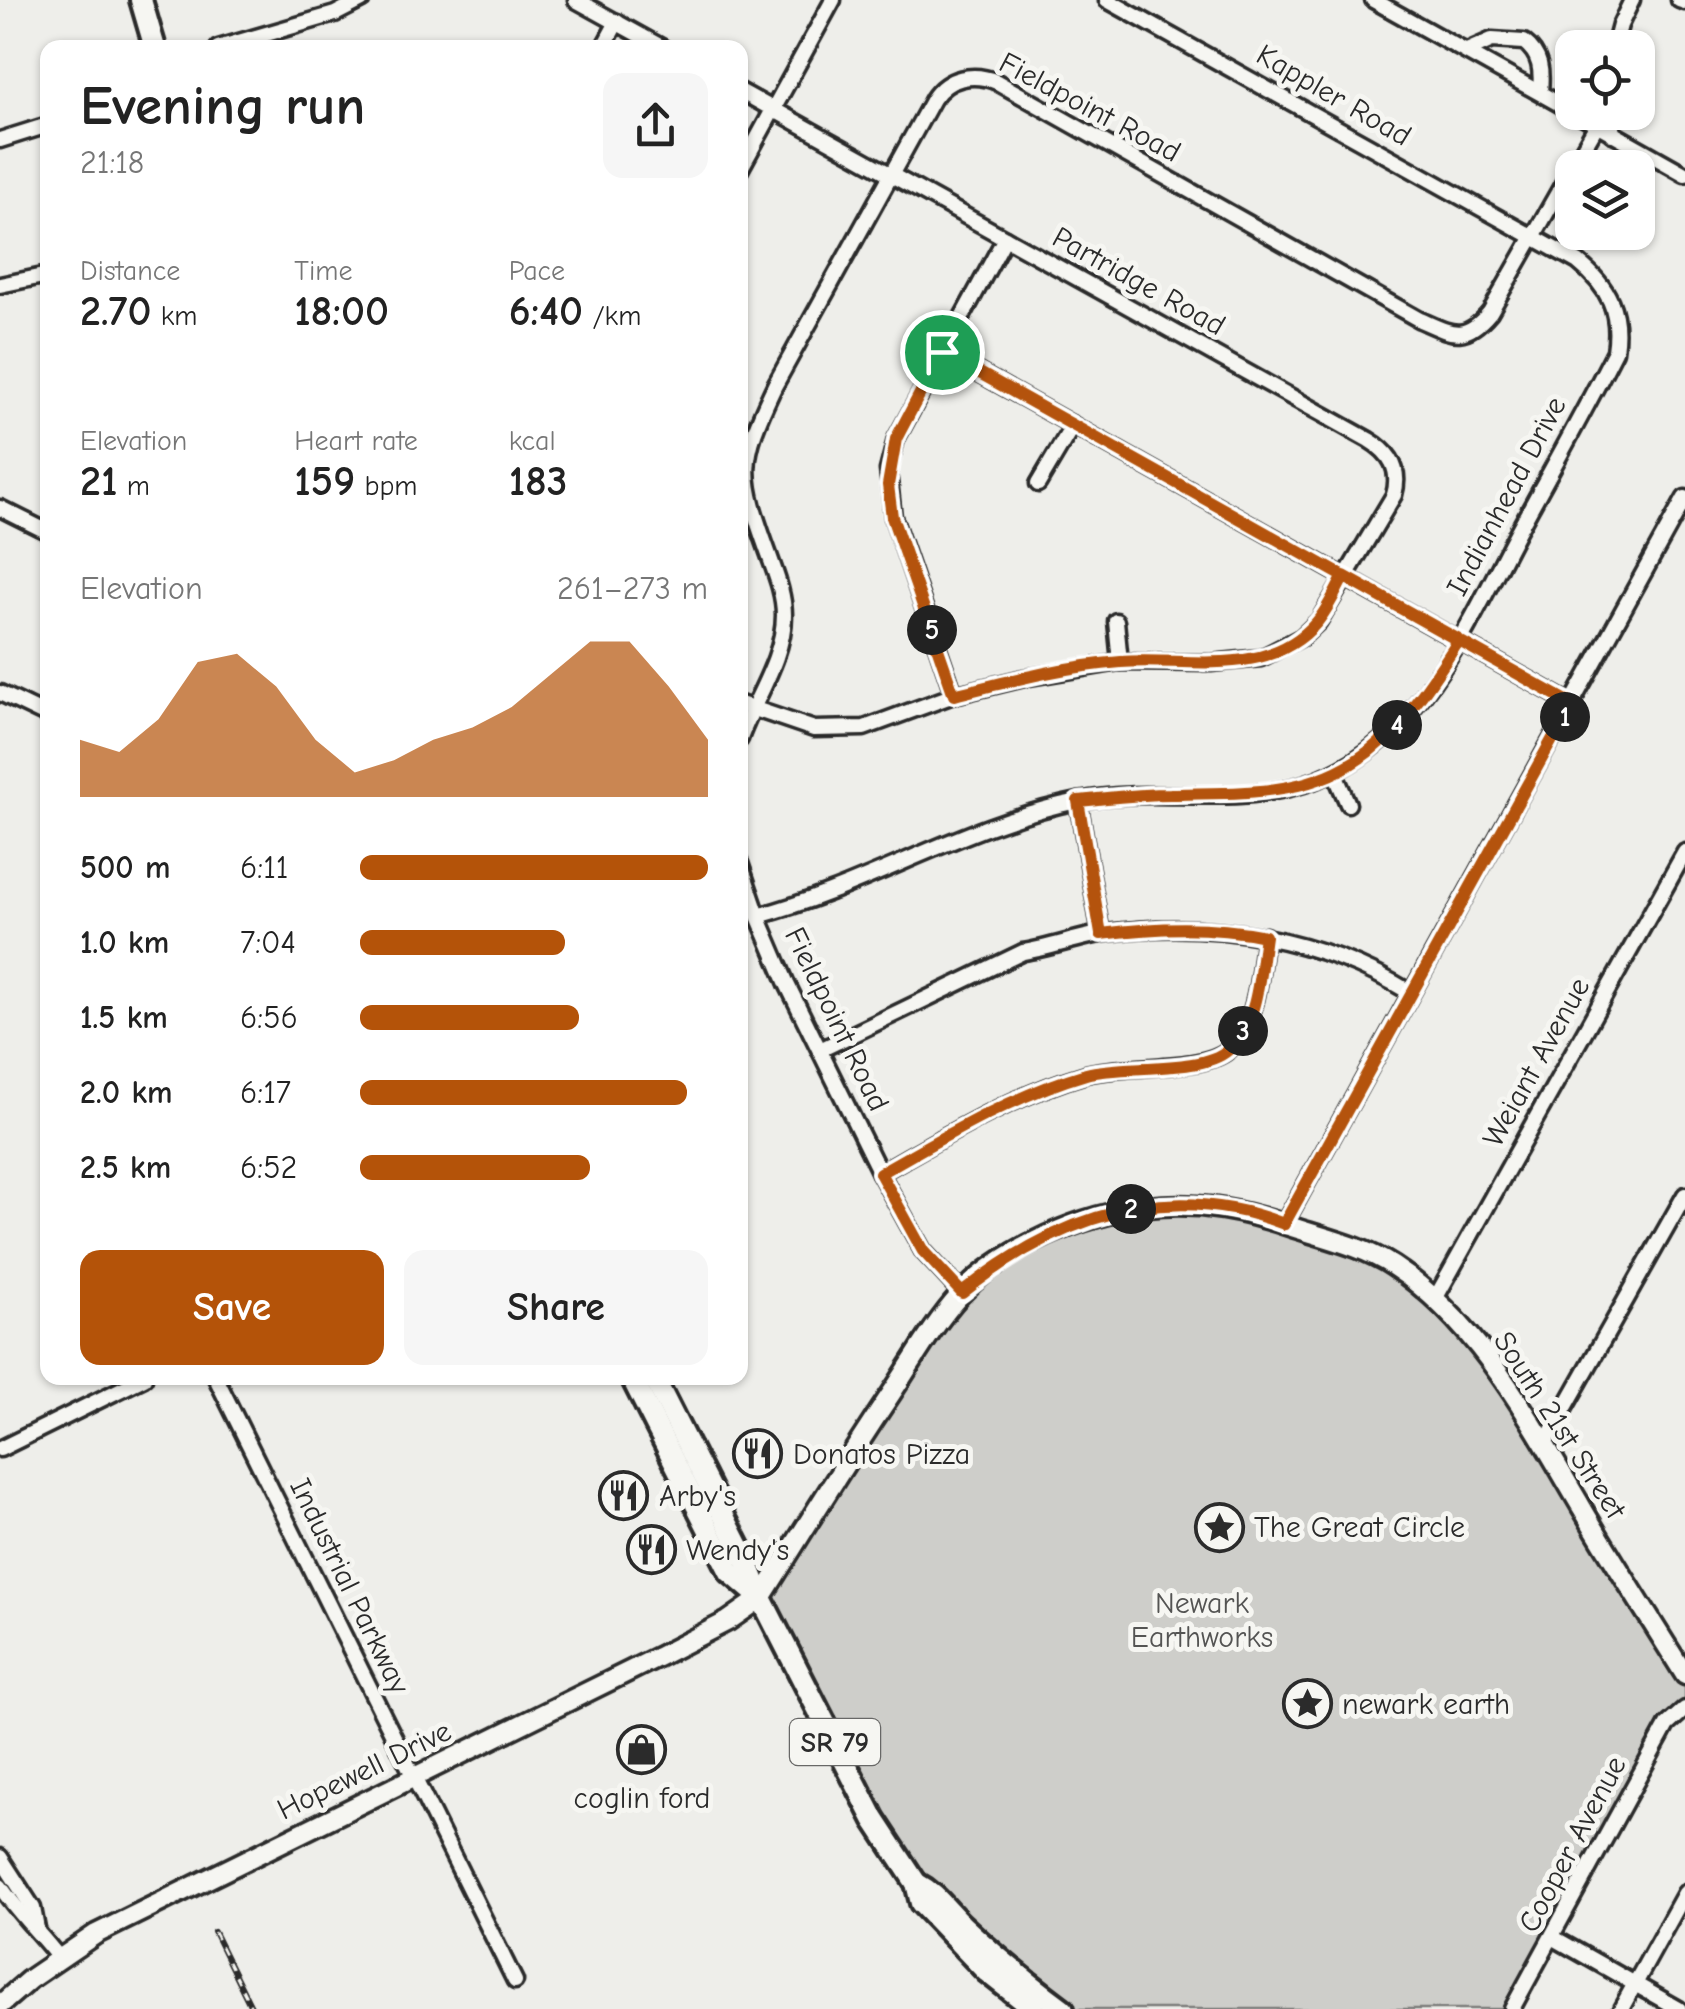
<!DOCTYPE html>
<meta charset="utf-8">
<style>
body{margin:0;font-family:"Comic Neue",sans-serif;background:#f6f6f6;color:#222;height:100vh;display:flex;flex-direction:column;font-size:38px;white-space:nowrap}
*{box-sizing:border-box;margin:0}
p{font-size:32px;color:#767676}
.icon{flex:none;width:55px;height:55px;fill:none;stroke:currentColor;stroke-width:2;stroke-linecap:round;stroke-linejoin:round}
.map{position:relative;flex:1;overflow:hidden}
.panel{position:absolute;left:40px;top:40px;width:708px;height:1345px;display:flex;flex-direction:column;background:#fff;border-radius:20px;box-shadow:0 2px 8px #0004}
.panel>*{flex:none}
.fabs{position:absolute;left:1555px;top:30px;display:grid;gap:20px}
.fabs a{display:grid;place-items:center;width:100px;height:100px;border-radius:20px;background:#fff;box-shadow:0 2px 8px #0004;font-size:50px}
.pin{position:absolute;display:grid;place-items:center;width:85px;height:85px;color:#fff;margin:-42px;border:5px solid #fff;border-radius:50%;box-shadow:0 2px 10px #0007}
.km{position:absolute;width:50px;height:50px;margin:-25px;border-radius:50%;background:#222;color:#fff;font-size:28px;line-height:50px;text-align:center}
.round{display:grid;place-items:center;flex:none;width:105px;height:105px;border-radius:20px;background:#f6f6f6}
.head{display:flex;align-items:center;justify-content:space-between;height:170px;padding:0 40px}
h1{font-size:55px;font-weight:700;line-height:75px}
.stats{display:grid;grid-template-columns:repeat(3,1fr);gap:15px;height:170px;padding:10px 40px}
.stats div{display:grid;align-content:center}
.stats b{font-size:42px;font-weight:700}
.stats small{font-size:28px;font-weight:400}
.stats p{font-size:28px}
.chart{height:280px;padding:20px 40px}
.chart p{display:flex;justify-content:space-between}
.chart svg{width:100%;height:180px;margin-top:10px;fill:#b45309;opacity:.7}
.action{display:flex;gap:20px;margin-top:auto;padding:20px 40px}
.action a{flex:1;height:115px;border-radius:20px;background:#b45309;color:#fff;font-size:40px;font-weight:700;line-height:115px;text-align:center}
.action a+a{background:#f6f6f6;color:#222}
ul{padding:0 40px;list-style:none;font-size:32px}
li{display:grid;grid-template-columns:160px 120px 1fr;align-items:center;height:75px}
li i{height:25px;border-radius:12px;background:#b45309}
.map>svg:first-child{display:block}
.green{fill:#cececa;stroke:#7c7c7a;stroke-width:2.5}
.lines{fill:none;stroke-linecap:round;stroke-linejoin:round}
.minor-casing{stroke:#2b2b2b;stroke-width:21}
.major-casing{stroke:#2b2b2b;stroke-width:25}
.highway-casing{stroke:#2b2b2b;stroke-width:28}
.minor{stroke:#f6f6f2;stroke-width:14}
.major{stroke:#f6f6f2;stroke-width:18}
.highway{stroke:#f6f6f2;stroke-width:20}
.rail-casing{stroke:#2b2b2b;stroke-width:6}
.rail{stroke:#f6f6f2;stroke-width:2.5;stroke-dasharray:8;stroke-linecap:butt}
.route-casing{stroke:#fff;stroke-width:20}
.route{stroke:#b45309;stroke-width:12}
.labels{text-anchor:middle;stroke-width:10;stroke-linejoin:round;paint-order:stroke}
.shield{fill:#f6f6f2;stroke:#686867;stroke-width:2.5}
.shield-label{font-size:28px;font-weight:bold;fill:#2b2b2b}
.street-label{font-size:30px;fill:#2b2b2b;stroke:#f6f6f2}
.poi-label{font-size:30px;fill:#2b2b2b;stroke:#f6f6f2;text-anchor:start}
.park-label{font-size:30px;fill:#545453;stroke:#f6f6f2}
</style>
<div class="map">
<svg width="1685" height="2009" viewBox="0 0 1685 2009">
<rect width="100%" height="100%" fill="#eeeeea"/>
<filter id="ink" filterUnits="userSpaceOnUse"><feTurbulence type="fractalNoise" baseFrequency=".01" numOctaves="2"/><feDisplacementMap in="SourceGraphic" scale="20" xChannelSelector="R" yChannelSelector="G"/><feConvolveMatrix kernelMatrix="1 2 1 2 8 2 1 2 1" color-interpolation-filters="sRGB"/></filter>
<g filter="url(#ink)">
<polygon class="green" points="1194,1205 1368,1252 1474,1341 1685,1676 1685,1709 1667,1726 1512,2009 1063,2009 916,1883 761,1598 962,1293 1060,1229"/>
<g class="lines">
<defs>
<g id="minor">
<polyline points="576,0 663,48"/>
<polyline points="1373,0 1572,111"/>
<polyline points="1679,0 1685,2"/>
<polyline points="218,48 335,14 362,0"/>
<polyline points="603,48 617,22"/>
<polyline points="1614,48 1620,25 1632,0"/>
<path d="M 1467,51 L 1492,40 L 1524,42 C 1541,55 1542,71 1540,91"/>
<path d="M 740,91 L 1369,440 C 1391,453 1401,470 1394,495 L 1319,621 L 1302,637 L 1261,658 L 1211,663 L 1120,662 L 1024,678 L 954,695 L 864,728 L 814,729 L 740,704"/>
<polyline points="1575,112 1685,174"/>
<polyline points="1612,134 1613,112"/>
<polyline points="0,140 48,125"/>
<polyline points="740,170 833,0"/>
<polyline points="0,285 48,275"/>
<polyline points="942,352 1572,704"/>
<polyline points="1038,484 1073,425"/>
<polyline points="0,508 48,532"/>
<polyline points="1116,621 1120,662"/>
<polyline points="0,693 48,716"/>
<polyline points="954,695 893,517 888,470 896,439 1005,238"/>
<path d="M 740,739 C 754,699 784,659 784,615 C 784,594 776,575 769,555 C 740,475 738,462 775,385 L 933,99 C 947,77 973,72 997,82 L 1420,320 C 1452,334 1464,343 1490,312 L 1596,126"/>
<polyline points="1334,772 1348,804"/>
<polyline points="1078,801 1101,934"/>
<polyline points="740,863 758,916 787,984 880,1173 923,1251 962,1293"/>
<path d="M 758,916 C 867,887 966,823 1078,801 C 1152,786 1231,807 1304,784 C 1417,749 1467,627 1518,531 C 1551,471 1584,412 1615,351 C 1621,312 1609,287 1578,262 L 1107,0"/>
<path d="M 822,1049 L 1023,952 C 1051,948 1078,937 1106,933 C 1212,919 1320,937 1411,993"/>
<path d="M 880,1173 C 945,1136 1014,1095 1086,1074 C 1123,1064 1203,1072 1228,1050 C 1259,1021 1259,975 1265,936"/>
<polyline points="1284,1224 1685,498"/>
<polyline points="1435,1299 1685,852"/>
<polyline points="216,1378 515,1981"/>
<polyline points="1545,1443 1685,1195"/>
<polyline points="0,1449 144,1378"/>
<polyline points="0,1857 33,1908 37,1929"/>
<path d="M 0,1886 C 18,1913 40,1933 59,1958"/>
<polyline points="1554,1938 1679,2009"/>
<polyline points="1512,2009 1667,1725 1685,1709"/>
<polyline points="1621,2009 1685,1893"/>
</g>
<path id="major" d="M 0,2005 L 30,1979 L 96,1934 L 660,1656 L 728,1621 L 761,1598 C 804,1530 846,1461 891,1394 C 913,1361 933,1325 960,1295 C 1004,1247 1084,1214 1148,1207 C 1200,1201 1246,1211 1295,1228 C 1329,1239 1364,1247 1393,1266 C 1479,1322 1531,1422 1582,1508 C 1615,1565 1651,1620 1685,1675"/>
<g id="highway">
<polyline points="141,0 155,48"/>
<polyline points="632,1378 730,1572 757,1595"/>
<polyline points="654,1378 748,1564 761,1598 874,1819 916,1883 921,1903 987,1972 1034,2009"/>
<path d="M 916,1883 C 937,1894 946,1910 963,1926 C 995,1956 1028,1983 1063,2009"/>
</g>
</defs>
<use href="#minor" class="minor-casing"/>
<use href="#major" class="major-casing"/>
<use href="#highway" class="highway-casing"/>
<use href="#minor" class="minor"/>
<use href="#major" class="major"/>
<use href="#highway" class="highway"/>
<defs>
<polyline id="rail" points="214,1932 252,2009"/>
</defs>
<use href="#rail" class="rail-casing"/>
<use href="#rail" class="rail"/>
</g>
</g>
<g class="lines" filter="url(#ink)">
<defs>
<path id="route" d="M 942,352 C 1152,470 1363,586 1572,704 L 1284,1224 C 1165,1178 1057,1217 962,1293 L 923,1251 L 880,1173 C 945,1136 1014,1095 1086,1074 C 1124,1064 1201,1074 1228,1050 C 1259,1021 1259,976 1265,936 C 1210,925 1157,927 1101,934 L 1078,801 C 1109,798 1139,794 1170,794 C 1239,792 1310,798 1368,752 C 1407,721 1433,681 1459,640 L 1344,576 C 1336,591 1328,609 1317,622 C 1268,680 1187,657 1121,662 C 1065,666 1009,681 954,695 L 892,517 L 888,485 L 896,439 L 942,352"/>
</defs>
<use href="#route" class="route-casing"/>
<use href="#route" class="route"/>
</g>
<defs>
<symbol id="restaurant-ring" viewBox="-11 -11 22 22"><circle r="9.5" fill="#f6f6f2" stroke="#2b2b2b" stroke-width="1.5"/><path d="M-5-6h1v4h1v-4h1v4h1v-4h1v5L-1.5 .5V6h-2V.5L-5-1ZM5-6V6H3V1.5H1.5Q1.5-4 5-6Z" fill="#2b2b2b"/></symbol>
<symbol id="sight-ring" viewBox="-11 -11 22 22"><circle r="9.5" fill="#f6f6f2" stroke="#2b2b2b" stroke-width="1.5"/><path d="M0-6L1.8-2.2L6-1.7L2.9 1.2L3.7 5.4L0 3.3L-3.7 5.4L-2.9 1.2L-6-1.7L-1.8-2.2Z" fill="#2b2b2b"/></symbol>
<symbol id="shop-ring" viewBox="-11 -11 22 22"><circle r="9.5" fill="#f6f6f2" stroke="#2b2b2b" stroke-width="1.5"/><path d="M-5-2.5h2.3a2.7 3.5 0 0 1 5.4 0H5L5.5 6h-11ZM-1.5-2.5h3a1.5 2.3 0 0 0-3 0Z" fill="#2b2b2b"/></symbol>
</defs>
<g fill-rule="evenodd">
<use href="#restaurant-ring" x="730" y="1426" width="55" height="55"/>
<use href="#restaurant-ring" x="596" y="1468" width="55" height="55"/>
<use href="#sight-ring" x="1192" y="1500" width="55" height="55"/>
<use href="#restaurant-ring" x="624" y="1522" width="55" height="55"/>
<use href="#sight-ring" x="1280" y="1676" width="55" height="55"/>
<use href="#shop-ring" x="614" y="1722" width="55" height="55"/>
</g>
<g class="labels">
<rect class="shield" x="790" y="1719" width="90" height="46" rx="8"/>
<g class="shield-label">
<text x="835" y="1752">SR 79</text>
</g>
<g class="street-label">
<text transform="translate(1334 95) rotate(30)" y="10">Kappler Road</text>
<text transform="translate(1090 107) rotate(28)" y="10">Fieldpoint Road</text>
<text transform="translate(1139 281) rotate(29)" y="10">Partridge Road</text>
<text transform="translate(1506 496) rotate(-62)" y="10">Indianhead Drive</text>
<text transform="translate(837 1019) rotate(64)" y="10">Fieldpoint Road</text>
<text transform="translate(1536 1062) rotate(-61)" y="10">Weiant Avenue</text>
<text transform="translate(1560 1425) rotate(57)" y="10">South 21st Street</text>
<text transform="translate(350 1586) rotate(64)" y="10">Industrial Parkway</text>
<text transform="translate(364 1770) rotate(-26)" y="10">Hopewell Drive</text>
<text transform="translate(1572 1844) rotate(-62)" y="10">Cooper Avenue</text>
</g>
<g class="poi-label">
<text x="793" y="1464">Donatos Pizza</text>
<text x="659" y="1506">Arby's</text>
<text x="1254" y="1537">The Great Circle</text>
<text x="686" y="1560">Wendy's</text>
<text x="1342" y="1714">newark earth</text>
<text x="642" y="1808" text-anchor="middle">coglin ford</text>
</g>
<g class="park-label">
<text x="1202" y="1613">Newark<tspan x="1202" dy="34">Earthworks</tspan></text>
</g>
</g>
</svg>
<div class="fabs">
<a><svg class="icon" aria-label="locate" viewBox="0 0 24 24"><circle cx="12" cy="12" r="6"/><path d="M12 2v4M12 18v4M2 12h4M18 12h4"/></svg></a>
<a><svg class="icon" aria-label="layers" viewBox="0 0 24 24"><path d="M12 4l9 5-9 5-9-5zM3 14l9 5 9-5"/></svg></a>
</div>
<div class="pin" style="left:942px;top:352px;background:#1e9e55"><svg class="icon" aria-label="arrive" viewBox="0 0 24 24"><path d="M6 21V4h12l-3 4 3 4H6"/></svg></div>
<b class="km" style="left:1565px;top:717px">1</b>
<b class="km" style="left:1131px;top:1209px">2</b>
<b class="km" style="left:1243px;top:1031px">3</b>
<b class="km" style="left:1397px;top:725px">4</b>
<b class="km" style="left:932px;top:630px">5</b>
<section class="panel">
<div class="head"><div><h1>Evening run</h1><p>21:18</p></div><a class="round"><svg class="icon" aria-label="share" viewBox="0 0 24 24"><path d="M12 15V3M7 8l5-5 5 5M5 13v7h14v-7"/></svg></a></div>
<div class="stats">
<div><p>Distance</p><b>2.70<small> km</small></b></div>
<div><p>Time</p><b>18:00</b></div>
<div><p>Pace</p><b>6:40<small> /km</small></b></div>
</div>
<div class="stats">
<div><p>Elevation</p><b>21<small> m</small></b></div>
<div><p>Heart rate</p><b>159<small> bpm</small></b></div>
<div><p>kcal</p><b>183</b></div>
</div>
<div class="chart"><p><span>Elevation</span>261–273 m</p>
<svg viewBox="0 0 160 44" preserveAspectRatio="none"><path d="M0 44V30L10 33L20 25L30 11L40 9L50 17L60 30L70 38L80 35L90 30L100 27L110 22L120 14L130 6L140 6L150 17L160 30V44z"/></svg>
</div>
<ul>
<li><b>500 m</b>6:11<i style="width:100%"></i></li>
<li><b>1.0 km</b>7:04<i style="width:59%"></i></li>
<li><b>1.5 km</b>6:56<i style="width:63%"></i></li>
<li><b>2.0 km</b>6:17<i style="width:94%"></i></li>
<li><b>2.5 km</b>6:52<i style="width:66%"></i></li>
</ul>
<div class="action"><a>Save</a><a>Share</a></div>
</section>
</div>
